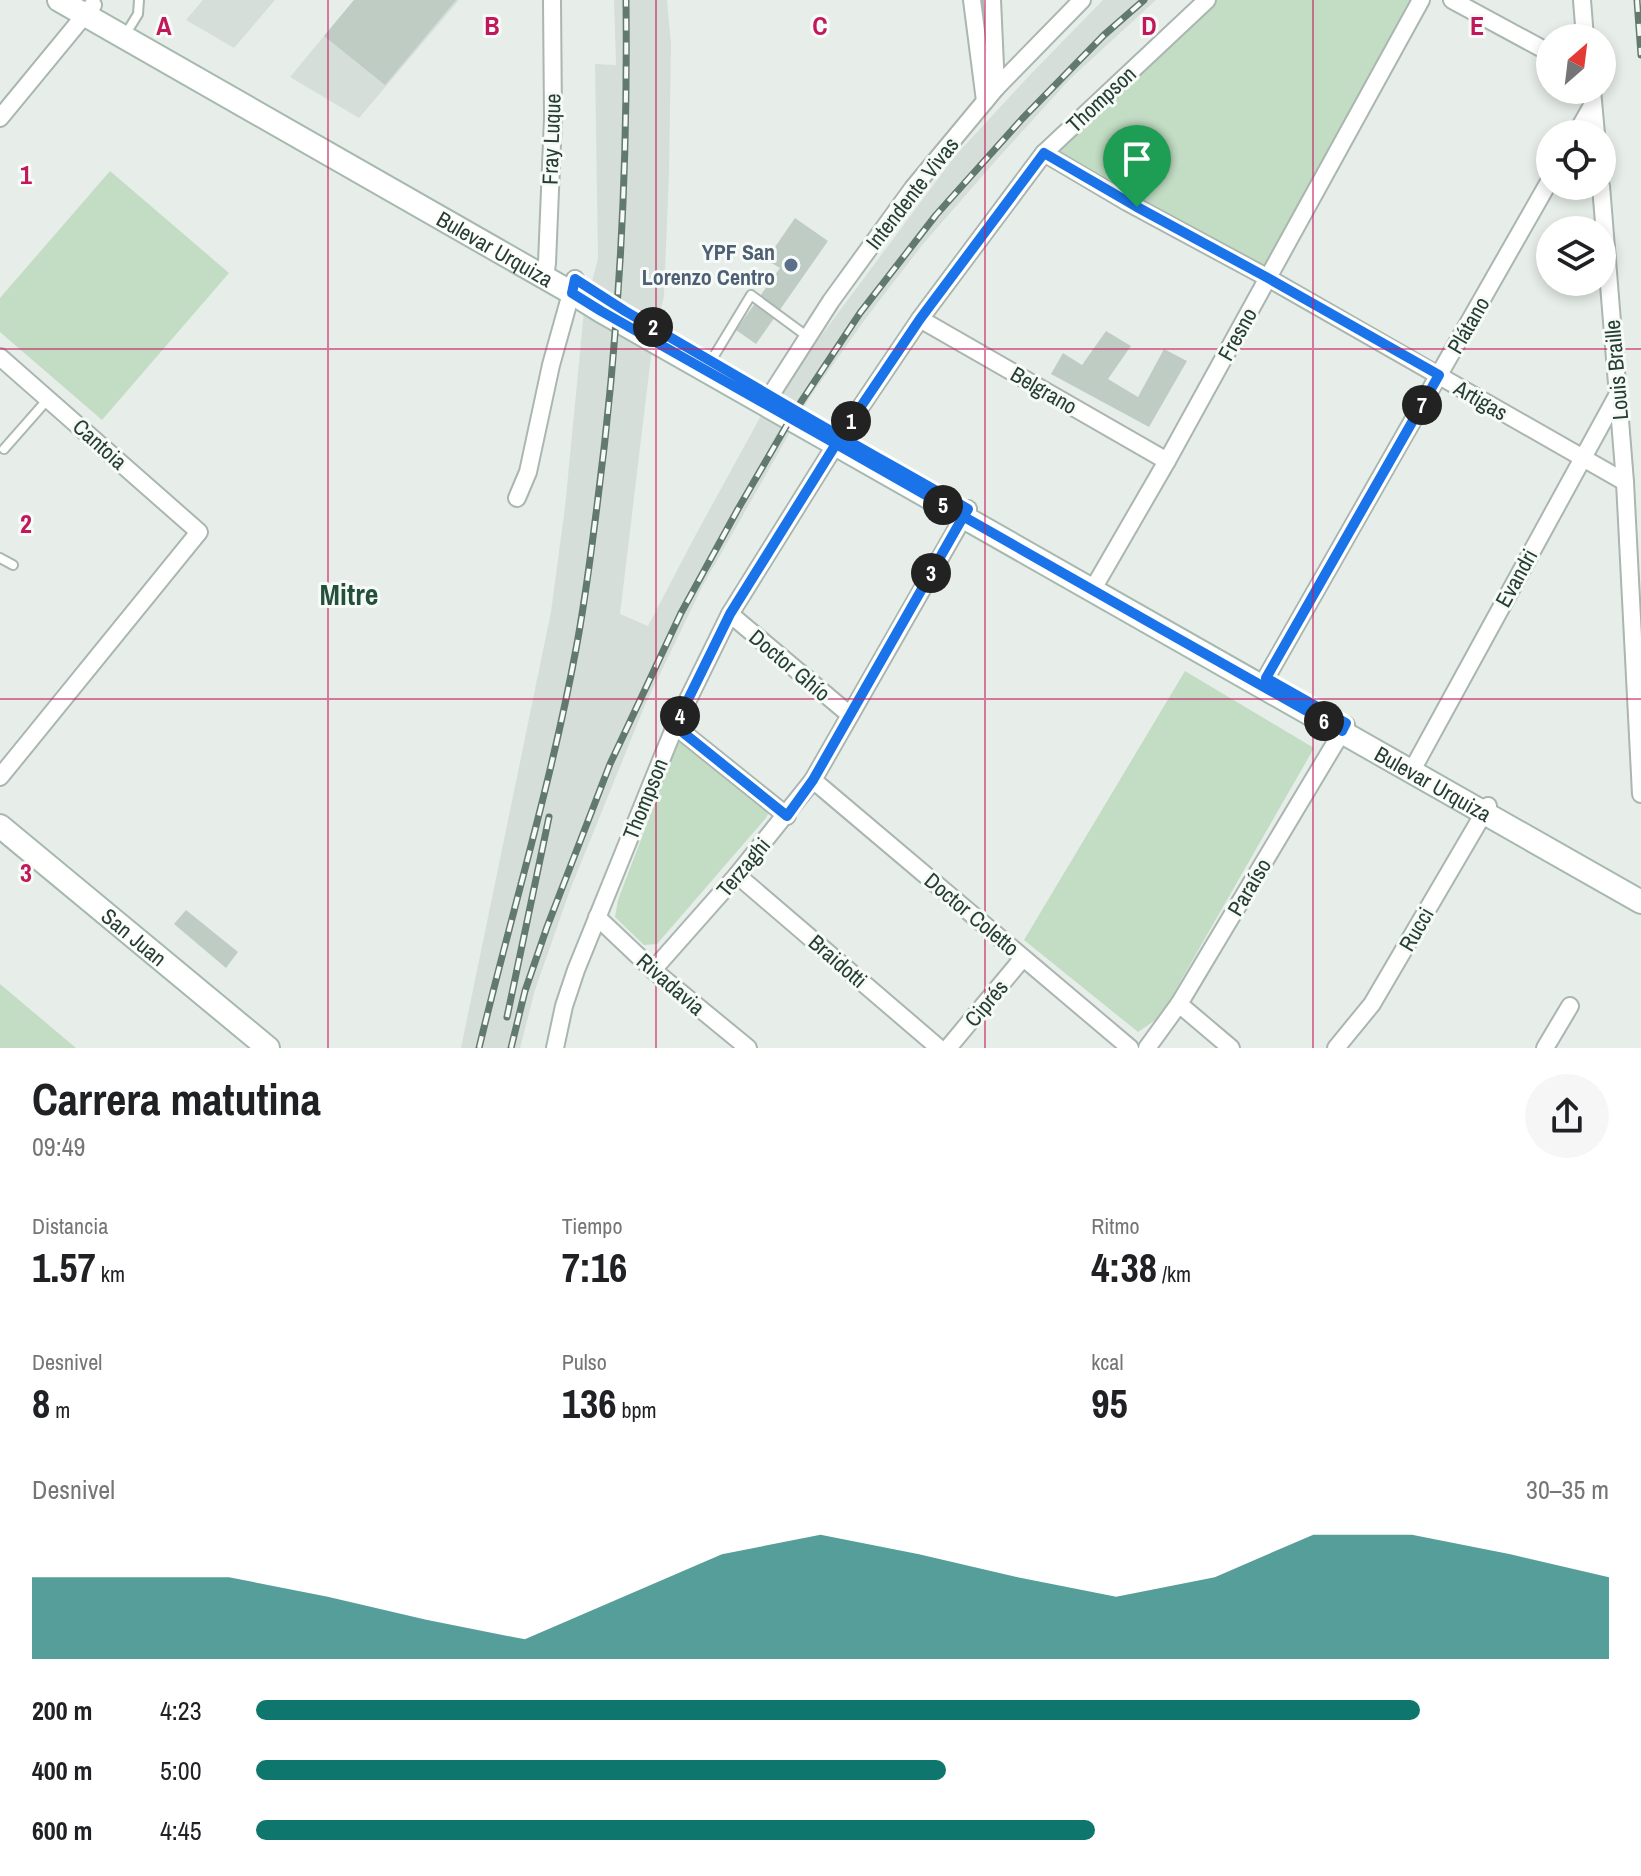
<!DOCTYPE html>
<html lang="es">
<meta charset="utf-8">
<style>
body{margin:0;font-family:"Archivo Narrow",sans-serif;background:#f6f6f6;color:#202124;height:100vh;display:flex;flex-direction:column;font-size:30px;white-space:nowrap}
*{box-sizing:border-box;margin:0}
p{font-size:26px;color:#757577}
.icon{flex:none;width:44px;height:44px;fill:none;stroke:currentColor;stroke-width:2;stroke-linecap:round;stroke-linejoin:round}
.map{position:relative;height:1048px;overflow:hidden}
.sheet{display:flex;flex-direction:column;background:#fff;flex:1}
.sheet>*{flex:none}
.needle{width:52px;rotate:28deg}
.buttons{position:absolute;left:1536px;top:24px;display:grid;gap:16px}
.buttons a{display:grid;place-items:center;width:80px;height:80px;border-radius:50%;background:#fff;box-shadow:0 4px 12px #0003;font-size:40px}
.pin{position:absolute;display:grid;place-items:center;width:68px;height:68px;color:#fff;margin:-82px -34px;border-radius:50% 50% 50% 0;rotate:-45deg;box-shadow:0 0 8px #0007}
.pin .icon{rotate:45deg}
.km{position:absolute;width:40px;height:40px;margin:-20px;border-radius:50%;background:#222;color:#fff;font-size:22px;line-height:40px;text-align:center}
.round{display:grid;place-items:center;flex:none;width:84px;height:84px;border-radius:42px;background:#f6f6f6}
.headline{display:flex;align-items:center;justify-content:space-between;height:136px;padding:0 32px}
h1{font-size:44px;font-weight:800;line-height:60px}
.figures{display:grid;grid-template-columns:repeat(3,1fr);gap:12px;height:136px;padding:8px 32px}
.figures div{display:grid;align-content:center}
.figures b{font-size:40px;font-weight:800}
.figures small{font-size:22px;font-weight:400}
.figures p{font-size:22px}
.chart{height:224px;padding:16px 32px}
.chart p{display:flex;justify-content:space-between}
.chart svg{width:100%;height:144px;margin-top:8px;fill:#0f766e;opacity:.7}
ul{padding:0 32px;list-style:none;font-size:26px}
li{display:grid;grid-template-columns:128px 96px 1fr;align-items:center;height:60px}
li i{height:20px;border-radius:10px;background:#0f766e}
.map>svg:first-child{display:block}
.built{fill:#d5ded8}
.green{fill:#c2ddc3}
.building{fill:#bfccc4}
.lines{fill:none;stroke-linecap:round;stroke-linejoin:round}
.lane-casing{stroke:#aab6af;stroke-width:12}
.street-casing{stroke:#aab6af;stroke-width:20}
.secondary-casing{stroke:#a6b9ae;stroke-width:26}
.lane{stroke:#fff;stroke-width:8}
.street{stroke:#fff;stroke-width:16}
.secondary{stroke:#fff;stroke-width:22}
.rail-casing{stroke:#627a6e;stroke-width:7}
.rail{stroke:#f7fbf8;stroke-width:4;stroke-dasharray:12;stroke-linecap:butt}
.route-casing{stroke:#fff;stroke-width:16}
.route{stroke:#1a73e8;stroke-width:10}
.grid{fill:none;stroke:#c2185b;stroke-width:2;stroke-opacity:0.55}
.service-dot{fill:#5c6f8a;stroke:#f7fbf8;stroke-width:3}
.labels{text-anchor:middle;stroke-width:6;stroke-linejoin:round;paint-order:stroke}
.street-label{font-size:22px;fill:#273f33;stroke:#f7fbf8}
.service-label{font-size:22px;font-weight:bold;fill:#4e5e75;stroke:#f7fbf8;text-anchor:end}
.district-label{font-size:30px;font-weight:bold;fill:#24503b;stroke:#f7fbf8}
.grid-label{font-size:26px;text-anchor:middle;font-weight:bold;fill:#c2185b;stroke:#f7fbf8;stroke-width:6;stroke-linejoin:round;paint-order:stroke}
</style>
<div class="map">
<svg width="1641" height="1048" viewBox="0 0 1641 1048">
<rect width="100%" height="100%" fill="#e7eee9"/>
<g class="built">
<polygon points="203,0 275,0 234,48 186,20"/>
<polygon points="354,0 459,0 359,118 290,77"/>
<polygon points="614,0 667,0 671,44 669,173 664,296 652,348 620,614 648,626 694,538 763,412 769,415 791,376 955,156 1027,78 1103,0 1156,0 1070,79 999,157 923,244 866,318 810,397 702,587 645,705 570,890 535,990 520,1048 461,1048 551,612 565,507 584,311 598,259 595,64 616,65"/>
</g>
<g class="green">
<polygon points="1207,0 1421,0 1268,278 1044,153"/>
<polygon points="110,171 229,273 102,420 0,332 0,298"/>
<polygon points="1185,671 1314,748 1160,1017 1138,1032 1024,940"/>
<polygon points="678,742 686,743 764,806 768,814 766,818 657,944 644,945 615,917 618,900"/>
<polygon points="0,984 76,1048 0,1048"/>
</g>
<g class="building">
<polygon points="354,0 456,0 385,85 324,36"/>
<polygon points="795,218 828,241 756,344 736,330 780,268 766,260"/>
<polygon points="1106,331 1131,346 1108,379 1138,397 1164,349 1187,361 1149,427 1051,374 1063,353 1082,365"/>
<polygon points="186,910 238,952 226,968 174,924"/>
</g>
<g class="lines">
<defs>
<g id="lane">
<polyline points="130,27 138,14 139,0"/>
<polyline points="711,361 751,295 808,337"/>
<polyline points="4,449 48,399"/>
<polyline points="0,558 13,565"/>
</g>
<g id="street">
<polyline points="972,0 985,101"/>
<polyline points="992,0 996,88"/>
<polyline points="1452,0 1550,53"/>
<polyline points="1582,0 1585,38"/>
<polyline points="1592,90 1596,134"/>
<polyline points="0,118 93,5"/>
<polyline points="1576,134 1593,104"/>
<polyline points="1044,153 1127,202 1268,278 1625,482"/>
<polyline points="1601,186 1625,482 1641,794"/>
<polyline points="545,277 547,263 553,118 552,0"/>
<polyline points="920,319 1167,461"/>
<polyline points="0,357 199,532 0,777"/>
<polyline points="765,404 831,301 913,188 996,88 1082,0"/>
<polyline points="517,498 528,472 551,365 575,279"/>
<polyline points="1097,582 1167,461 1421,0"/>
<polyline points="730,614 850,715"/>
<polyline points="1266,678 1550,180"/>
<polyline points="675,726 787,816"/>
<polyline points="1416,763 1618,394"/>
<polyline points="813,780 1130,1048"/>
<polyline points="737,875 939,1048"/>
<polyline points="597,917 653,970 748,1048"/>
<polyline points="653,970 737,875 813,780 968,509"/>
<polyline points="1179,1004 1231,1048"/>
<polyline points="555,1048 564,1006 576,970 675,726 730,614 841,436 920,319 1044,153 1207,0"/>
<polyline points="948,1048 1023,958"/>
<polyline points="1147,1048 1179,1004 1346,725"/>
<polyline points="1336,1048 1372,1004 1488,806"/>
<polyline points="1545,1048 1570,1006"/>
</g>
<g id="secondary">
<path id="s1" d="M 59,0 L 572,293 L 601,311 L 1641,902"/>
<path id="s2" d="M 0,826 L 268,1048"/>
</g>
</defs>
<use href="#lane" class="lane-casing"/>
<use href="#street" class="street-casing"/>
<use href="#secondary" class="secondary-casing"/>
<use href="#lane" class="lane"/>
<use href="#street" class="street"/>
<use href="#secondary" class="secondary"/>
<defs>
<g id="rail">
<polyline points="1637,0 1641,55"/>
<polyline points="507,1017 549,817"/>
<path d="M 479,1048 C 511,915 551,784 576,649 C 585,602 591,553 597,506 C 619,338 628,169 626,0"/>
<polyline points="511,1048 525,991 547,927 610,764 681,613 738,509 795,411 860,313 936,215 1022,119 1104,35 1144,0"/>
</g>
</defs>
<use href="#rail" class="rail-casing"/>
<use href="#rail" class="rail"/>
</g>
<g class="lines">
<defs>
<path id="route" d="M 1137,207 L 1044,153 L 920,319 L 841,436 L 836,444 L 601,311 L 572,293 L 575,279 L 625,311 L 786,405 C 846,440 907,474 968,509 L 963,517 L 813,780 L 787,816 L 675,726 L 730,614 L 836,444 C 1004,540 1173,636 1342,731 L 1346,723 L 1266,678 L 1439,375 L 1268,278 L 1137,207"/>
</defs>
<use href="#route" class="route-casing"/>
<use href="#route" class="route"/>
</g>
<path class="grid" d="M 328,0 L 328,1048M 656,0 L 656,1048M 985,0 L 985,1048M 1313,0 L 1313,1048M 0,349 L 1641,349M 0,699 L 1641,699"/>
<circle class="service-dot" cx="791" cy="265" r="8"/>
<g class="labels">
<g class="street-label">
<text transform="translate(1101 99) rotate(-43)" y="8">Thompson</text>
<text transform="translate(551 139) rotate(-88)" y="8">Fray Luque</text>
<text transform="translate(912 193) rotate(-52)" y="8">Intendente Vivas</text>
<text dy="8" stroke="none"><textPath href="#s1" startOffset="502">Bulevar Urquiza</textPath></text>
<text transform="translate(1468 325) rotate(-60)" y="8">Plátano</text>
<text transform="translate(1237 334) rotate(-61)" y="8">Fresno</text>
<text transform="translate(1616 370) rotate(-95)" y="8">Louis Braille</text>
<text transform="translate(1044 390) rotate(30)" y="8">Belgrano</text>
<text transform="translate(1481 400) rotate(30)" y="8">Artigas</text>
<text transform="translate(100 444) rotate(42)" y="8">Cantoia</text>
<text transform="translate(1516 578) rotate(-61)" y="8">Evandri</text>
<text transform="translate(790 665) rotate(40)" y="8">Doctor Ghío</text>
<text dy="8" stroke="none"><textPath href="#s1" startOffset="1582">Bulevar Urquiza</textPath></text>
<text transform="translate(645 799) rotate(-68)" y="8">Thompson</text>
<text transform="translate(743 867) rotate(-50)" y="8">Terzaghi</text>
<text transform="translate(1249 887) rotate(-59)" y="8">Paraíso</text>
<text transform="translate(972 914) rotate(40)" y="8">Doctor Coletto</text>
<text transform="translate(1416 929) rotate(-60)" y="8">Rucci</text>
<text dy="8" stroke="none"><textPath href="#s2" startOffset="174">San Juan</textPath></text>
<text transform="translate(838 961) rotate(41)" y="8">Braidotti</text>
<text transform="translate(671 984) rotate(41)" y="8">Rivadavia</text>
<text transform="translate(986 1003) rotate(-50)" y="8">Ciprés</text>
</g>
<g class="service-label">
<text x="775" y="260">YPF San<tspan x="775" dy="25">Lorenzo Centro</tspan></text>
</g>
<g class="district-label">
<text x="349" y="605">Mitre</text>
</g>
</g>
<g class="grid-label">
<text x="164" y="35">A</text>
<text x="492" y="35">B</text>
<text x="820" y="35">C</text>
<text x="1149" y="35">D</text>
<text x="1477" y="35">E</text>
<text x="26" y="184">1</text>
<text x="26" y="533">2</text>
<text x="26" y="882">3</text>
</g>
</svg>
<div class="buttons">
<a><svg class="needle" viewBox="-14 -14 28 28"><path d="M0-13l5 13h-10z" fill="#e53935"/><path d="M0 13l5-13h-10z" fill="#757577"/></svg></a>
<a><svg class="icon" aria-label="locate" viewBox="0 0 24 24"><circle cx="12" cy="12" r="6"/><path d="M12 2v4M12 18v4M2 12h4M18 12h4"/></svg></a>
<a><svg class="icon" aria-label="layers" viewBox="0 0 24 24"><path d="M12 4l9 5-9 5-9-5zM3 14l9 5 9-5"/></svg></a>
</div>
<div class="pin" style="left:1137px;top:207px;background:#1e9e55"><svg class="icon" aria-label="arrive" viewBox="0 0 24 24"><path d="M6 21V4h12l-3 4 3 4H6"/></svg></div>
<b class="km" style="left:851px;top:421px">1</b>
<b class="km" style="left:653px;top:327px">2</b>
<b class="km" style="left:931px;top:573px">3</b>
<b class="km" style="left:680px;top:716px">4</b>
<b class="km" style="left:943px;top:505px">5</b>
<b class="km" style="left:1324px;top:721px">6</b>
<b class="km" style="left:1422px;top:405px">7</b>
</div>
<section class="sheet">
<div class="headline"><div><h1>Carrera matutina</h1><p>09:49</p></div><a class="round"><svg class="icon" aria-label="share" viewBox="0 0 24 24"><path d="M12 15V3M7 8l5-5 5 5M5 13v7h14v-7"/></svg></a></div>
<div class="figures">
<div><p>Distancia</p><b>1.57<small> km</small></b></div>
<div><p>Tiempo</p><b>7:16</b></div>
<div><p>Ritmo</p><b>4:38<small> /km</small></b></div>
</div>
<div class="figures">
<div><p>Desnivel</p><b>8<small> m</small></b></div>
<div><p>Pulso</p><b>136<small> bpm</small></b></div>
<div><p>kcal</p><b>95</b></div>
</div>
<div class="chart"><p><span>Desnivel</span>30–35 m</p>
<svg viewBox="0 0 160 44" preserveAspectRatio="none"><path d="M0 44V19L10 19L20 19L30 25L40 32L50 38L60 25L70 12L80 6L90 12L100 19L110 25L120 19L130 6L140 6L150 12L160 19V44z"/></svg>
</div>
<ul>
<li><b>200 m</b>4:23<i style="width:86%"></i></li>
<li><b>400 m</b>5:00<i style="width:51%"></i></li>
<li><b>600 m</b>4:45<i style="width:62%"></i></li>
</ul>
</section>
